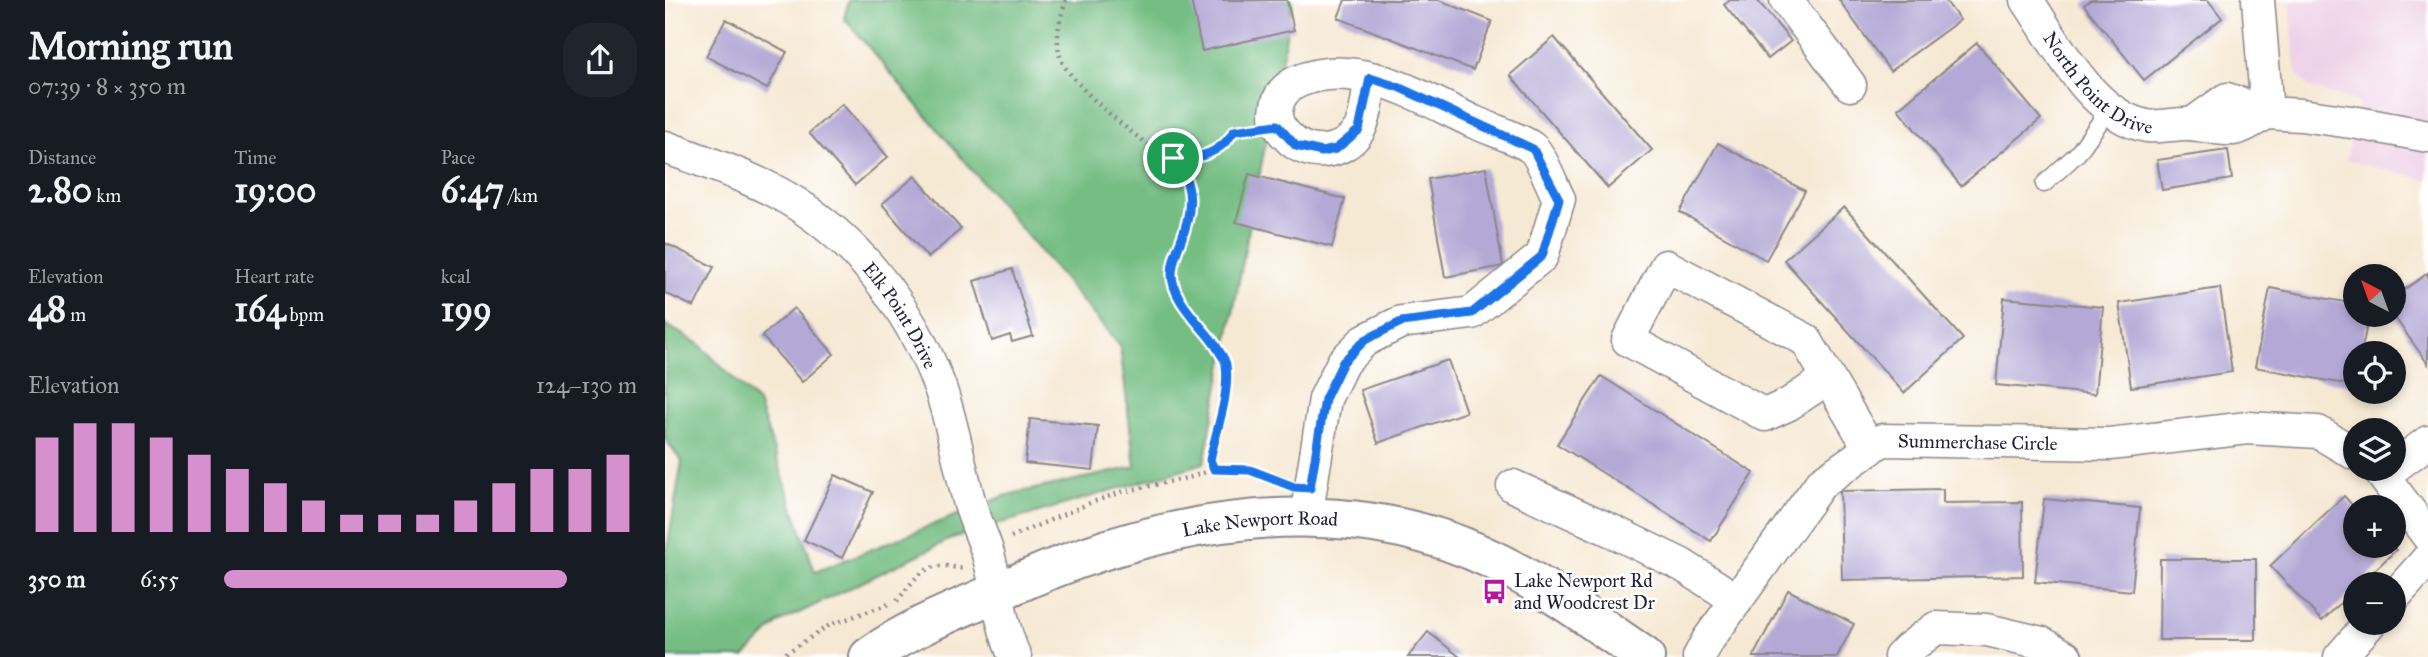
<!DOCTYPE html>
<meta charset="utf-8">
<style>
body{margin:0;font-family:"IM FELL Great Primer",serif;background:#20242c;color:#f1f3f6;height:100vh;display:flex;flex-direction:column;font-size:26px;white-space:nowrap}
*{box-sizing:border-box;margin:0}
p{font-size:23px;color:#9ea1a6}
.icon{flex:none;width:38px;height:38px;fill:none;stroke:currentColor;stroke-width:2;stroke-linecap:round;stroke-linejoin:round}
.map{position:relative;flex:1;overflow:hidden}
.sheet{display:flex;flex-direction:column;background:#171b24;width:665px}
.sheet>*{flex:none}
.needle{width:46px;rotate:319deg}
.controls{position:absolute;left:1678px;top:264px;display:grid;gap:14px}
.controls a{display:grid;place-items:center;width:63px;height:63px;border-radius:50%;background:#171b24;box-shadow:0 4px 10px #0003;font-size:35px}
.pin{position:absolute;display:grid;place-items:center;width:60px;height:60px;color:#fff;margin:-30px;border:4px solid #fff;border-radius:50%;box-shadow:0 2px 7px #0007}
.round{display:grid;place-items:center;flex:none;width:74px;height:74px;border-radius:28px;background:#20242c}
.summary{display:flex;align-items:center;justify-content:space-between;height:119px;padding:0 28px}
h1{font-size:38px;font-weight:700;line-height:52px}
.stats{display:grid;grid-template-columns:repeat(3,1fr);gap:10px;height:119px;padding:7px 28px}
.stats div{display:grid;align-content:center}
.stats b{font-size:35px;font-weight:700}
.stats small{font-size:19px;font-weight:400}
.stats p{font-size:19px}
.chart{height:196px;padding:14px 28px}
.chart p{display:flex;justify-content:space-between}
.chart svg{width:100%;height:126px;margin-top:7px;stroke:#d690ce;stroke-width:6}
ul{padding:0 28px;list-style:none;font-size:23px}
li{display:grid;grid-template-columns:112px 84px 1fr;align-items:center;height:52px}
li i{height:18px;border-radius:9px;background:#d690ce}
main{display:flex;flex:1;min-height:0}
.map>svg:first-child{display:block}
.built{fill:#eed0e7}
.forest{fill:#75bd83;stroke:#4c705f;stroke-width:2}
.building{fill:#b4a9d6}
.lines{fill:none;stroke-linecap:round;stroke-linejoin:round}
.lane-casing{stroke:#8c8688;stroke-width:19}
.street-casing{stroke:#8c8688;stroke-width:35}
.secondary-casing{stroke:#8c8688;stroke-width:42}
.path{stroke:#8c8688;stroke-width:4.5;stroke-dasharray:2 5;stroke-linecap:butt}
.lane{stroke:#fff;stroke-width:16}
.street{stroke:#fff;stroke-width:32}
.secondary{stroke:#fff;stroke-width:38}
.route-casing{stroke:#fff;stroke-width:14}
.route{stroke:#1a73e8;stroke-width:9}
.labels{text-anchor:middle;stroke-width:5;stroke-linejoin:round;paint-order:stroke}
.street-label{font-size:19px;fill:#22223b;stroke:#fff}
.poi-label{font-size:19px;fill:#22223b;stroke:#fff;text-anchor:start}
</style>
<main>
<section class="sheet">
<div class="summary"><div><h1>Morning run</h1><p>07:39 · 8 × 350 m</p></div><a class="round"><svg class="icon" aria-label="share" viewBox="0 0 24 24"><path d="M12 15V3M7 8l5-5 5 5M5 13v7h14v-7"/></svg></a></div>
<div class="stats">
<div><p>Distance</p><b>2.80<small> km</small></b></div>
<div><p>Time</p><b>19:00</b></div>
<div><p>Pace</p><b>6:47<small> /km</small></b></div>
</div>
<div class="stats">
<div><p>Elevation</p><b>48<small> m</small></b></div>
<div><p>Heart rate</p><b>164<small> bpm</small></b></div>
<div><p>kcal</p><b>199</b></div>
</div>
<div class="chart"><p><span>Elevation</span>124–130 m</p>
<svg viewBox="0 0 160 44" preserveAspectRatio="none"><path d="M5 44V11M15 44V6M25 44V6M35 44V11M45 44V17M55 44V22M65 44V27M75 44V33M85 44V38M95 44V38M105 44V38M115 44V33M125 44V27M135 44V22M145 44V22M155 44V17"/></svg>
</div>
<ul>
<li><b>350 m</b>6:55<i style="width:83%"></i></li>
</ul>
</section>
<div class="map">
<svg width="1763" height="657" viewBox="0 0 1763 657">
<rect width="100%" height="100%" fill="#fff"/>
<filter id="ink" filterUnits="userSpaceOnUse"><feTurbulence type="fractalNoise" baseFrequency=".0143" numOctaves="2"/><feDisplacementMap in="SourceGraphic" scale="14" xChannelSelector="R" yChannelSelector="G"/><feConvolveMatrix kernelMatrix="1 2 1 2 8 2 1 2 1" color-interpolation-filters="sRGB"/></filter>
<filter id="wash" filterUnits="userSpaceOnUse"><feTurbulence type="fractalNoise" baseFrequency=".00686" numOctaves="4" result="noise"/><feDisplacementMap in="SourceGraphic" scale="28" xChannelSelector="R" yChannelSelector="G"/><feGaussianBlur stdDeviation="1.57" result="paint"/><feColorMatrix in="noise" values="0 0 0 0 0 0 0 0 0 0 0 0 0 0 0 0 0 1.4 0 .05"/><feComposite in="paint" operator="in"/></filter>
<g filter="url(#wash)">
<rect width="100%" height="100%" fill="#f6e9d4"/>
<polygon class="built" points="1625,0 1763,0 1763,180 1681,160 1694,102 1645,88 1631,74"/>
<polygon class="forest" points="184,0 628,0 539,463 290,537 113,623 79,657 0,657 0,561 17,461 0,439 0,324 35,345 93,403 150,572 342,495 470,467 455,346 179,18"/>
<g id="blocks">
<g class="building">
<polygon points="526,0 622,0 629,30 537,51"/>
<polygon points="680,0 774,0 827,21 808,70 673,18"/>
<polygon points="1065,0 1092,0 1126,41 1103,59 1059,5"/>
<polygon points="1174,0 1280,0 1295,20 1225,71"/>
<polygon points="1426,0 1543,0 1557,18 1479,80 1419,5"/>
<polygon points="61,19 122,52 102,89 41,56"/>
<polygon points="889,37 987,150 943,188 845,75"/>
<polygon points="1312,43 1376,119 1296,186 1233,109"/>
<polygon points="177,104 223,157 190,185 144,133"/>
<polygon points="1053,143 1140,191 1101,260 1015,212"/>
<polygon points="1563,150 1567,179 1497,190 1492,160"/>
<polygon points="821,168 838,266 780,277 763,179"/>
<polygon points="584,174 680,199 667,247 571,222"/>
<polygon points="250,176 296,229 263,258 217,204"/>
<polygon points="1179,207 1298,339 1239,393 1119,260"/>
<polygon points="0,243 49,267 29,307 0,293"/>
<polygon points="347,269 368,336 347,342 345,335 327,341 309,281"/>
<polygon points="1763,273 1763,364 1728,315 1729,297"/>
<polygon points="1555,288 1567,372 1466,387 1454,303"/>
<polygon points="1605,288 1690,304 1690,315 1704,315 1696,354 1690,354 1690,386 1590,367"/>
<polygon points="1339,298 1438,307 1430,394 1331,385"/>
<polygon points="129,308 169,354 137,382 97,336"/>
<polygon points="783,360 801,412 713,443 695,390"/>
<polygon points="936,376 1089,473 1046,541 892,444"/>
<polygon points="365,419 433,426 428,470 360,463"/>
<polygon points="170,475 208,492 177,558 139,540"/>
<polygon points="1278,489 1278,503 1357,502 1358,576 1177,580 1175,491"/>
<polygon points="1679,496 1690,508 1690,546 1727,546 1731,550 1695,584 1690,584 1690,589 1657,621 1605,566"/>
<polygon points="1379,499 1475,508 1467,591 1370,582"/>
<polygon points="1495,559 1591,559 1591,640 1494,640"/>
<polygon points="1123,590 1189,624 1172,657 1088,657"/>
<polygon points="763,632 795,657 743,657"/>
</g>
</g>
</g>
<g filter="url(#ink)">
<use href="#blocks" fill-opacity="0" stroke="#8c8688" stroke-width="2"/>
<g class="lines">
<defs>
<polyline id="lane" points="1379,184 1413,153 1444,109"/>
<g id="street">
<polyline points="1121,0 1185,85"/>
<path id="s1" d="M 1362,0 C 1391,43 1427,116 1482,126 C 1495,128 1511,123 1525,124 C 1539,125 1554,130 1568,129 C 1578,128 1592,118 1602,113"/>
<polyline points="1593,0 1602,113"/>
<polyline points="1527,124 1562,99 1602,113 1636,115 1693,123 1763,136"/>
<path id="s2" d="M 0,147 C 38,161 77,174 113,193 C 189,234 244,306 274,385 C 288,423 294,465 305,504 C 310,521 318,537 323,554 C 333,588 335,625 350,657"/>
<polyline points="1163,378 1124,404 1100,415 963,340 1001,266 1141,340 1205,449"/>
<polyline points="1729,467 1763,442"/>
<polyline points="1713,469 1763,536"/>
<polyline points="848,486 945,530 1017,565 1072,600"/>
<path d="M 641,517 L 660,399 L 678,362 L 700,340 L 736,322 L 807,313 L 877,256 L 894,199 C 888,188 876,155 867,148 C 854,138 824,129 809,122 C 757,98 691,56 634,81 C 620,87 612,97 611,113 C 611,123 615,129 622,136 C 641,158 678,156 694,130 C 702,116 703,94 705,78"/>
<polyline points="1729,597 1763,559"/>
<path id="s3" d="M 1034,657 L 1043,640 L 1156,483 L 1217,440 L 1445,444 L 1583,428 L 1653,432 L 1690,454"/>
<polyline points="1235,657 1243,649 1271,628 1322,630 1377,643 1401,657"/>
<polyline points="1675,657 1705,623"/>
</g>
<g id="secondary">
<path id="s4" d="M 204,657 C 248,625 302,606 351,584 C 499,518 677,486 828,560 C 880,585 933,624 980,657"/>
</g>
</defs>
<use href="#lane" class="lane-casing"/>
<use href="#street" class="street-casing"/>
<use href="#secondary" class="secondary-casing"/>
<g class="path">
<path d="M 401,0 C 395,18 389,40 396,59 C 404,83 485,153 509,158 C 522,160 545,155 556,148 C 562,145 566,137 569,131 L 587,129"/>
<path d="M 508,158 C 531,184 527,213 515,243 C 511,252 507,263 507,274 C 507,305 547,332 559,360 C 568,379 549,437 545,460 L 549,469"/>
<polyline points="346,537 425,503 457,492 526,477 549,469 585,470 619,482"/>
<path d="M 232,601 C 245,586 254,567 276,566 C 284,565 291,569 298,568"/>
<polyline points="115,657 165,625 224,604"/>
</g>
<use href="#lane" class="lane"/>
<use href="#street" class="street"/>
<use href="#secondary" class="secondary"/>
</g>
</g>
<g class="lines" filter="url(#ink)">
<defs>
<path id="route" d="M 705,78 L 733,87 L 868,149 L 894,199 L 877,256 L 807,313 L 736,322 L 700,340 L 678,362 L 660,399 L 645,488 L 629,487 L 585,470 L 549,469 L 545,460 C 551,430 565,396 561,365 C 560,358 554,352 551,346 C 537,325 507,301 507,274 C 507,263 511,253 515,243 C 527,213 531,184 508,158 C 533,160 556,153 569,131 L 612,125 L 631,146 L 657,152 L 671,149 L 694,130 Z"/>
</defs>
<use href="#route" class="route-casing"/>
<use href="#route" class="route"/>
</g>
<defs>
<symbol id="bus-bare" viewBox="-9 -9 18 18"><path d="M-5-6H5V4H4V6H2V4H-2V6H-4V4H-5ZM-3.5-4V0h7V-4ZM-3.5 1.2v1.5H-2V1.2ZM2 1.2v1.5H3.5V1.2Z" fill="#b5179e" stroke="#fff" stroke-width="2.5" paint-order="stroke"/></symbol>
</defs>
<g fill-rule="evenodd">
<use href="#bus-bare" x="812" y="574" width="35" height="35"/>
</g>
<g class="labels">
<g class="street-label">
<text dy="7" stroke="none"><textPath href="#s1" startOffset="112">North Point Drive</textPath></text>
<text dy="7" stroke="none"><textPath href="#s2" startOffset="298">Elk Point Drive</textPath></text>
<text dy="7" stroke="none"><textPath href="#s3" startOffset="383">Summerchase Circle</textPath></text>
<text dy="7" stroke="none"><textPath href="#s4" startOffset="418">Lake Newport Road</textPath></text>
</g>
<g class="poi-label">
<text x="849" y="587">Lake Newport Rd<tspan x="849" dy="22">and Woodcrest Dr</tspan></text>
</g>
</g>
</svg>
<div class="controls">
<a><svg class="needle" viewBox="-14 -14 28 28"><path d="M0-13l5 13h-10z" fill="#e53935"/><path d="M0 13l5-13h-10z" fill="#9ea1a6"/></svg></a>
<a><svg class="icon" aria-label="locate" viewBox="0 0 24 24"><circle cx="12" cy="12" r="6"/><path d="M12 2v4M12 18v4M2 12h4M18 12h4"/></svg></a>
<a><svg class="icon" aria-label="layers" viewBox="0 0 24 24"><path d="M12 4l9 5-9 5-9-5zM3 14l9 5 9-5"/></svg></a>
<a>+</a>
<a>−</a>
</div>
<div class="pin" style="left:508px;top:158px;background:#1e9e55"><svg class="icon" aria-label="arrive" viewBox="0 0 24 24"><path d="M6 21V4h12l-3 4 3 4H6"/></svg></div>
</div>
</main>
